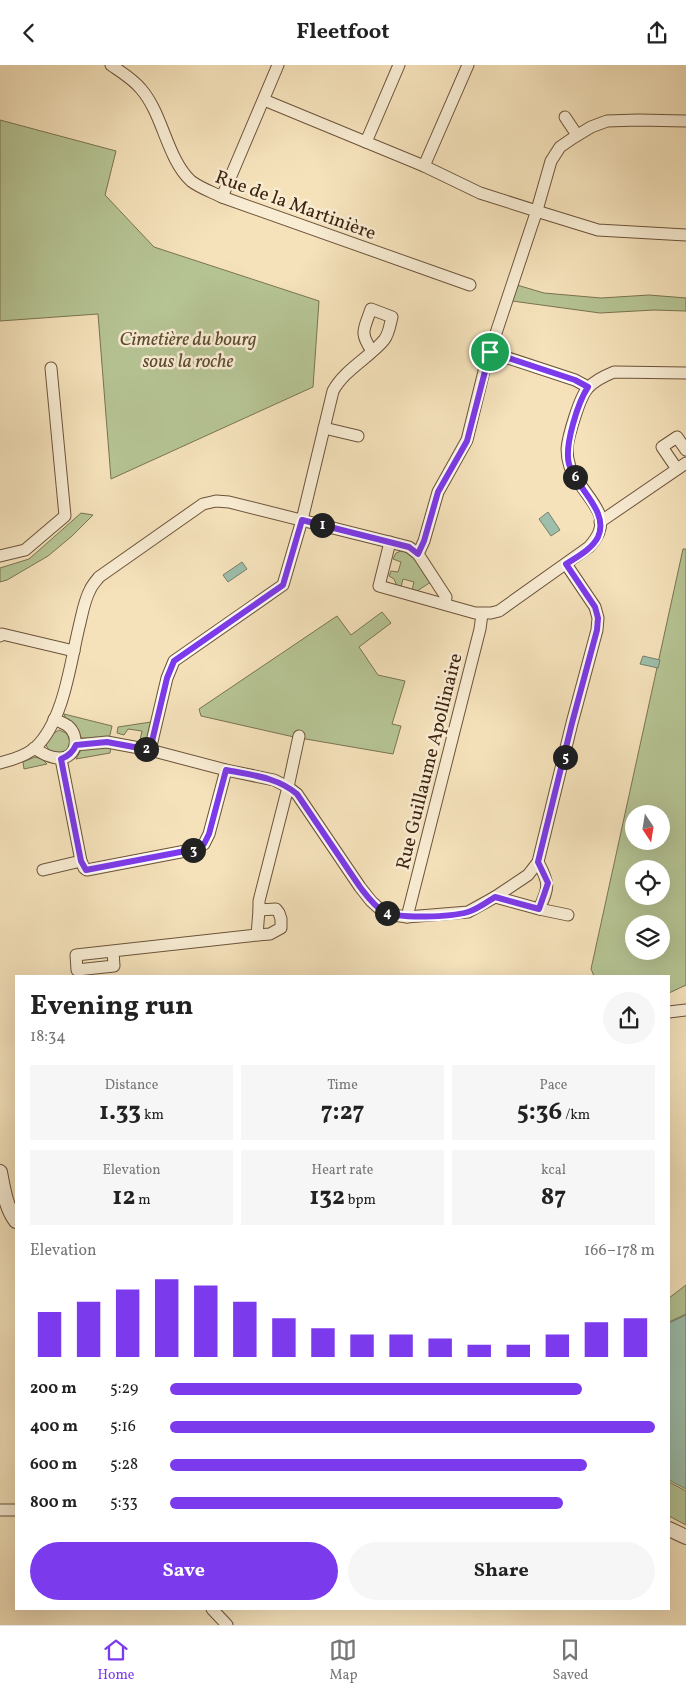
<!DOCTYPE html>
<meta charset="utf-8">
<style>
body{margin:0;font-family:Vollkorn,serif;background:#f6f6f6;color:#222;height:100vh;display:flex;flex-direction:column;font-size:19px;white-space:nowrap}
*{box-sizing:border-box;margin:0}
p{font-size:16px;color:#767676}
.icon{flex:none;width:28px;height:28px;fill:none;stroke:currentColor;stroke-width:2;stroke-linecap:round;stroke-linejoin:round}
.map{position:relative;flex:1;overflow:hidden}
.drawer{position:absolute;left:15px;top:910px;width:655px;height:635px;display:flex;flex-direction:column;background:#fff;border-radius:0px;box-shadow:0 5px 20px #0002}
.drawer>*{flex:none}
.needle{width:32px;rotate:168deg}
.controls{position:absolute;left:625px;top:740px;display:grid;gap:10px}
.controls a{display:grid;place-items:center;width:45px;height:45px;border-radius:50%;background:#fff;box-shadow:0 5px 20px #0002;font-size:25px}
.pin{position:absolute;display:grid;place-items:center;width:42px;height:42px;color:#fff;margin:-21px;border:2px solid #fff;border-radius:50%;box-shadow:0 1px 5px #0007}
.km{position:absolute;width:25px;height:25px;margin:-12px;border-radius:50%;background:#222;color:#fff;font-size:14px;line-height:25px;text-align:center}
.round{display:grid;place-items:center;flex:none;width:52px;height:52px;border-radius:26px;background:#f6f6f6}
.summary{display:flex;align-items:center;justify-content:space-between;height:85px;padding:0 15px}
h1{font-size:28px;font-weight:700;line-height:38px}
.stats{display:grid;grid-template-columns:repeat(3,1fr);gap:8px;height:85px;padding:5px 15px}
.stats div{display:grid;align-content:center;border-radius:0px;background:#f6f6f6;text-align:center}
.stats b{font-size:25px;font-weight:700}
.stats small{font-size:14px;font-weight:400}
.stats p{font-size:14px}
.chart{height:140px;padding:10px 15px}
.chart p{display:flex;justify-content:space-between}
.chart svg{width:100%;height:90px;margin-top:5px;stroke:#7c3aed;stroke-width:6}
.primary-button{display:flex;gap:10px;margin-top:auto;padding:10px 15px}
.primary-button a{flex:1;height:58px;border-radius:30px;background:#7c3aed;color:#fff;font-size:20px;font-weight:700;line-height:58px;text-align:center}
.primary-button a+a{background:#f6f6f6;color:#222}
ul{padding:0 15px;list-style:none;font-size:16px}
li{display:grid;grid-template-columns:80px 60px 1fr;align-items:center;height:38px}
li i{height:12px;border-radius:6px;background:#7c3aed}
header{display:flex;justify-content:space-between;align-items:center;height:65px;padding:0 15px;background:#fff;font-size:22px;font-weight:700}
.menu{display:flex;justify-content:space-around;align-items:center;height:70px;border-top:1px solid #e0e0e0;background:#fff;font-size:14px;color:#767676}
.menu a{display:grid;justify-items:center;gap:2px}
.menu .current{color:#7c3aed}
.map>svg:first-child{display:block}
.green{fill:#b6c494;stroke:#7a7452;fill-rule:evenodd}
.water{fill:#9dbfab;stroke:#77816d}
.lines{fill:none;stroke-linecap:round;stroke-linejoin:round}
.minor-casing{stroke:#6c533a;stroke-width:13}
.tertiary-casing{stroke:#6c533a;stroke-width:16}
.minor{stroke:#f8ecd3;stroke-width:11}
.tertiary{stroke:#f8ecd3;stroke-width:14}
.route-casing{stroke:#fff;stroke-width:10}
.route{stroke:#7c3aed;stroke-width:6}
.labels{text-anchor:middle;stroke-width:5;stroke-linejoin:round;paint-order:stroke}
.street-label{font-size:19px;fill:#3f230f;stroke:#f8ecd3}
.park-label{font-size:19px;font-style:italic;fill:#5d4b30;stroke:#f8ecd3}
</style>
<header><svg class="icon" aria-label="back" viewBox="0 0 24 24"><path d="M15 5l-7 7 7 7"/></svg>Fleetfoot<svg class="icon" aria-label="share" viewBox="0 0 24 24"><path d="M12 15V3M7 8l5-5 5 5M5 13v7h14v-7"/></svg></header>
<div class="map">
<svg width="686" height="1560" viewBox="0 0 686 1560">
<rect width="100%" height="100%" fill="#f5e2bb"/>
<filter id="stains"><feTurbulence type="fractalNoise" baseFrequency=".004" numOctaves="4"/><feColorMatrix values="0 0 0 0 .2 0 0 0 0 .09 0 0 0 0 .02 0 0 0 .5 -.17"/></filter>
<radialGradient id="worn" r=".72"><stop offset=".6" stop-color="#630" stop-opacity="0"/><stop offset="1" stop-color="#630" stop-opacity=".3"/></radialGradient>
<g class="green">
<polygon points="0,55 116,86 105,130 154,182 319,236 313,322 111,414 98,249 0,256"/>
<polygon points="517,220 544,228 601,233 649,230 686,233 686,246 654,245 600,248 512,236"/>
<polygon points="81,448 93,450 72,471 48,491 7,515 0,517 0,503 29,494"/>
<path d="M 683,484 L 686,484 L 686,920 L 669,928 L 669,911 L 594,911 L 591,904 ZM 634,749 L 661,749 L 661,776 L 634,776 ZM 634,804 L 661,804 L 661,831 L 634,831 ZM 634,859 L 661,859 L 661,886 L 634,886 Z"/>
<polygon points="401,486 412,488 431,517 417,526 412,525 414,517 403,514 401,522 397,521 394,514 389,511 391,506 398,507 401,497 393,494 396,488"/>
<polygon points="382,547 391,558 359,582 378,610 405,616 392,659 401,661 393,689 294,672 201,651 199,644 337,551 351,570"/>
<polygon points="64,649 112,661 109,674 80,673 67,657"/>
<polygon points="151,657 148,673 140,675 142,666 128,664 124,670 117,668 118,662"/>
<path d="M 59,665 L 66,668 C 71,675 71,680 66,688 L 50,687 L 46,680 L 48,672 Z"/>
<polygon points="89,682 111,682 110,688 76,694 81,685"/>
<polygon points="35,692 42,694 47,699 24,704 23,697"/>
<polygon points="686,1220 686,1249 669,1257 669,1233"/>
<polygon points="669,1417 686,1426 686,1460 669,1451"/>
</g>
<g class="water">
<polygon points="548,447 560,465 551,471 539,454"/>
<polygon points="242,497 247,504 228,517 223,510"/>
<polygon points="643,591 660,595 658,603 640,599"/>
<polygon points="686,1250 686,1424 669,1415 669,1258"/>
</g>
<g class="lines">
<defs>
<g id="minor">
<path d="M 111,0 C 121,7 133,14 141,24 C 163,49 167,94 191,116 C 200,123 212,127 222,132 L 470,220"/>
<polyline points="264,35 424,101 480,128 546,149 598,165 686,170"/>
<polyline points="565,52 577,70"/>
<polyline points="366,77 399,0"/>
<polyline points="424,101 468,0"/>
<polyline points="222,132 278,0"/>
<polyline points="490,287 575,315 588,322"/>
<polyline points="324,363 358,371"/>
<polyline points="677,404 662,382 677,372 686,385"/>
<polyline points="600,457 686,398"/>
<path d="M 390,477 L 379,521 L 475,548 L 491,548 L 499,546 L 589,482 C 597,473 603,464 600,451 C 596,437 576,418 570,402 C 568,396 567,390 567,384 C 568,371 580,331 588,323 C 595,315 604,311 614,307 L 686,308"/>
<polyline points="418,489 424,476 438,427 467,375 486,298 537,145 551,96 560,82 573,73 591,62 607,56 638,55 686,56"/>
<polyline points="0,491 25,485 65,451 51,303"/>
<polyline points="0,571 2,569 74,586"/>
<polyline points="76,680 107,677 150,685 226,705 274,715 288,722 297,729 360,822 371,836 382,846 393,850 407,852 468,847 495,832 528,810 538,797 572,658 597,565 598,553 595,542 566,499"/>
<path d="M 34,683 C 42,688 49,693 60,693 C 77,693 80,671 68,661 C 64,658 58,656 54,654"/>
<path d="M 150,685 L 167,613 L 174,596 L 283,520 L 302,455 L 333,326 C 344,305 369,293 384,275 C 389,269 390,259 392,252 L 371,244 C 364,265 359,267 372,286"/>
<polyline points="61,694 81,796 84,803 87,805 196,784 204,779 209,769 226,705"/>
<path d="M 0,698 C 12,695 25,691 35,683 C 64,656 70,599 79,562 C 82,550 84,536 90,525 C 92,520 96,516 99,512 L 203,439 L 216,436 L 229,437 L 409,482 L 418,489 L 446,532 L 445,539"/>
<polyline points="43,805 81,796"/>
<path d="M 495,832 L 539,844 C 549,822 550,819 538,797"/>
<polyline points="539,844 568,850"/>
<polyline points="407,852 463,631 480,564 482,549"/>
<polyline points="257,870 270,869 281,863 281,854 279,848 276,844 259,845 259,836 288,722 299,671"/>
<polyline points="113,886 114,901 77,905 76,890 257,870 259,845"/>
<polyline points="669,947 686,945"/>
<polyline points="0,1445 16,1445"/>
<polyline points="212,1544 227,1560"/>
</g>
<g id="tertiary">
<path d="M 0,1107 C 3,1123 6,1143 16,1156"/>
<polyline points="669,1464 686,1472"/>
</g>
</defs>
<use href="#minor" class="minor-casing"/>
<use href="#tertiary" class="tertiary-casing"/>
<use href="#minor" class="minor"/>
<use href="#tertiary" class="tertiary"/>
</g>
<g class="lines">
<defs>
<path id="route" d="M 490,287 L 575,315 L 588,322 C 578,337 564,381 569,399 C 575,422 610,446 598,472 C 592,484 577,492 566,499 L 595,542 L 598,553 L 597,565 L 572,658 L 538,797 L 548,818 L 539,844 L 495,832 C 487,837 478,844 468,847 C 451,852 400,854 384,847 C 374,841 367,831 360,822 L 297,729 C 277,712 251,710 226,705 L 209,769 L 204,779 L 196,784 L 86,805 L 81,796 L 61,694 C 69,691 73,687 76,680 L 107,677 L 150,685 L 167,613 L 174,596 L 283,520 L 302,455 L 409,482 L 418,489 L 424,476 L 438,427 L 467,376 Z"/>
</defs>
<use href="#route" class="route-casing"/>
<use href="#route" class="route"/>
</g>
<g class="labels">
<g class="street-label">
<text transform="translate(296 139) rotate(20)" y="7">Rue de la Martinière</text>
<text transform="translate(428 696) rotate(-76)" y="7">Rue Guillaume Apollinaire</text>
</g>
<g class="park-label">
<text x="188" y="280">Cimetière du bourg<tspan x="188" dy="22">sous la roche</tspan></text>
</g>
</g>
<rect width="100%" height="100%" filter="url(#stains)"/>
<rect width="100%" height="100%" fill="url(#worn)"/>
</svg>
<div class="controls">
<a><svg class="needle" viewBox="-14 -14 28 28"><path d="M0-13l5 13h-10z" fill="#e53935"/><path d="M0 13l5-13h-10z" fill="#767676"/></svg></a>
<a><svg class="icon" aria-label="locate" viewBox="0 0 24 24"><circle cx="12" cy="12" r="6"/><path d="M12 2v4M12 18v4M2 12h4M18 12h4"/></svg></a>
<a><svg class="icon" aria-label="layers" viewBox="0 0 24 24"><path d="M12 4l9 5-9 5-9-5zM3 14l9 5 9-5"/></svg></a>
</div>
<div class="pin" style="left:490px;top:287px;background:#1e9e55"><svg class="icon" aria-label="arrive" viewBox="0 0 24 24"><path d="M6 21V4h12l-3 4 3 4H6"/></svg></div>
<b class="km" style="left:322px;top:460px">1</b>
<b class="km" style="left:146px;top:684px">2</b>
<b class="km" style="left:193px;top:785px">3</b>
<b class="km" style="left:387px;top:848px">4</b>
<b class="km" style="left:565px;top:692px">5</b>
<b class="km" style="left:575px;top:412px">6</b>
<section class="drawer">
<div class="summary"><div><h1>Evening run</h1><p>18:34</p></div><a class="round"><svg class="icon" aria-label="share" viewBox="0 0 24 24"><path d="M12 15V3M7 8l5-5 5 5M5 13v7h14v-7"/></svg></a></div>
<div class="stats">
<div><p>Distance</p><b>1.33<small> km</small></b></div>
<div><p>Time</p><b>7:27</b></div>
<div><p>Pace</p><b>5:36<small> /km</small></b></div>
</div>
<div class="stats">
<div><p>Elevation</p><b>12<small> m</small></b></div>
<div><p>Heart rate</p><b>132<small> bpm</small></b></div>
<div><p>kcal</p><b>87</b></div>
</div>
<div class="chart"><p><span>Elevation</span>166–178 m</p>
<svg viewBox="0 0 160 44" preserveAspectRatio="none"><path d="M5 44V22M15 44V17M25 44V11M35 44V6M45 44V9M55 44V17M65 44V25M75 44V30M85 44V33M95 44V33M105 44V35M115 44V38M125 44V38M135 44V33M145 44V27M155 44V25"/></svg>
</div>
<ul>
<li><b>200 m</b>5:29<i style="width:85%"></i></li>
<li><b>400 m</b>5:16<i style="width:100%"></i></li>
<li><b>600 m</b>5:28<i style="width:86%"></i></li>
<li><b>800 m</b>5:33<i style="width:81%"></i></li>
</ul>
<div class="primary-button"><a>Save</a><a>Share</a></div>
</section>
</div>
<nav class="menu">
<a class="current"><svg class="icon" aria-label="home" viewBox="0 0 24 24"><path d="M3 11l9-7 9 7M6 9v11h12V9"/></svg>Home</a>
<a><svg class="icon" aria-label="map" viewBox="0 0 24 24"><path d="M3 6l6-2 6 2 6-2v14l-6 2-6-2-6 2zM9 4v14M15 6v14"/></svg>Map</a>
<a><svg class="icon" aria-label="saved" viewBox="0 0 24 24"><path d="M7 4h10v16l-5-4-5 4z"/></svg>Saved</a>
</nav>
